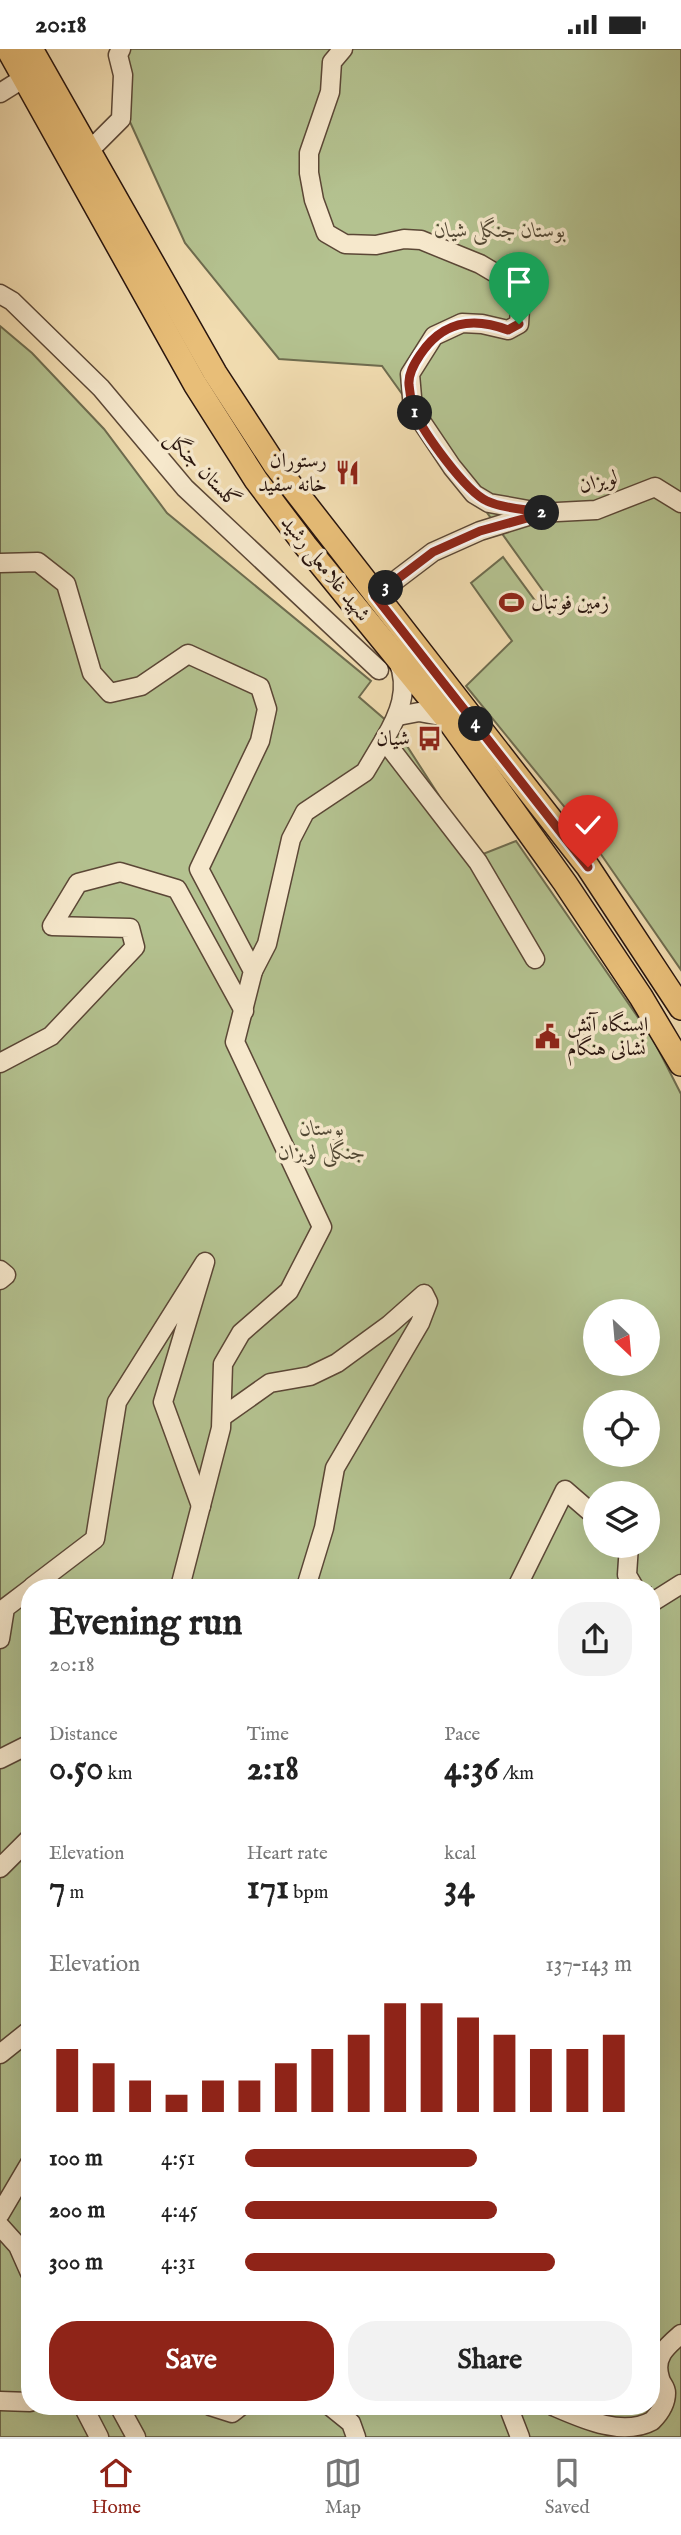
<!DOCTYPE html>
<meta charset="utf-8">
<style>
body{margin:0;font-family:"IM FELL English",Amiri,serif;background:#f2f2f2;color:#222;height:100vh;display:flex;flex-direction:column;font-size:26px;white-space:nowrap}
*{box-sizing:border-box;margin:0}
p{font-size:23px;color:#767676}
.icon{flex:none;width:38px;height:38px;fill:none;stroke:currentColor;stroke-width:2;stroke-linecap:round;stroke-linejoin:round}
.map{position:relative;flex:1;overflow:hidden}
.details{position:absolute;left:21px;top:1530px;width:639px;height:836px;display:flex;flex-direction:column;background:#fff;border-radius:28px;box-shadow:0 7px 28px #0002}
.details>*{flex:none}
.needle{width:46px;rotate:154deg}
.controls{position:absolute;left:583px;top:1250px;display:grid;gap:14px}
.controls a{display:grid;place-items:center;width:77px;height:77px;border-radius:50%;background:#fff;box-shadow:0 7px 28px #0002;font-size:35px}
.pin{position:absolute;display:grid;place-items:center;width:60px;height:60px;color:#fff;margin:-72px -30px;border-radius:50% 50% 50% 0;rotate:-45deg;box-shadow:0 0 7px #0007}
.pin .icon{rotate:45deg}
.km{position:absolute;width:35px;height:35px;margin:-18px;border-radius:50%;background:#222;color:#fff;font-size:19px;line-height:35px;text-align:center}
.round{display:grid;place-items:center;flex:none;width:74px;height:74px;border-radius:28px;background:#f2f2f2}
.head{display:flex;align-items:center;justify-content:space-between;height:119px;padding:0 28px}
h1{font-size:38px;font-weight:700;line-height:52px}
.figures{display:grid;grid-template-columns:repeat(3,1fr);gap:10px;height:119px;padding:7px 28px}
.figures div{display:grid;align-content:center}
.figures b{font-size:35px;font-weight:700}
.figures small{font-size:19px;font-weight:400}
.figures p{font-size:19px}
.chart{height:196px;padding:14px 28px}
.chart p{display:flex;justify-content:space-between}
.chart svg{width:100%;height:126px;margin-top:7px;stroke:#8f2418;stroke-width:6}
.button{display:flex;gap:14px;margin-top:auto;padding:14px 28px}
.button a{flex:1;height:80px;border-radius:28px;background:#8f2418;color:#fff;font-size:28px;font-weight:700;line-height:80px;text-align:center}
.button a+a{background:#f2f2f2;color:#222}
ul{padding:0 28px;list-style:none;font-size:23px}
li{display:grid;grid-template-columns:112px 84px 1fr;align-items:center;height:52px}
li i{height:18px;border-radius:9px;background:#8f2418}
.status{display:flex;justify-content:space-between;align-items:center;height:49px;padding:0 35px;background:#fff;direction:ltr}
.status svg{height:19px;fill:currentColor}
.menu{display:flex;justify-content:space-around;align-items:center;height:98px;border-top:2px solid #e0e0e0;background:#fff;font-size:19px;color:#767676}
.menu a{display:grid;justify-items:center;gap:4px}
.menu .active{color:#8f2418}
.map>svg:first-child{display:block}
.green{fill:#b4c290;stroke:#6e6c4f;stroke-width:2;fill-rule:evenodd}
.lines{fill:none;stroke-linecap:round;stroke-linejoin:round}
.minor-casing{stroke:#5b4736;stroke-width:21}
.major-casing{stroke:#29150e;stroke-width:26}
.minor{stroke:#f6e8cc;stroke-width:18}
.major{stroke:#e8be78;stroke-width:23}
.route-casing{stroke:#fff;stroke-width:14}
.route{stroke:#8f2418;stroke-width:9}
.labels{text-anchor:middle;stroke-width:7;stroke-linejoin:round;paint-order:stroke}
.park-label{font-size:21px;font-style:italic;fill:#534935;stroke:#f6e8cc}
.poi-label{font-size:21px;fill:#29150e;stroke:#f6e8cc;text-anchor:end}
.street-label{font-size:21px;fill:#29150e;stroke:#f6e8cc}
</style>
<div class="status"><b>20:18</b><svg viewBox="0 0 49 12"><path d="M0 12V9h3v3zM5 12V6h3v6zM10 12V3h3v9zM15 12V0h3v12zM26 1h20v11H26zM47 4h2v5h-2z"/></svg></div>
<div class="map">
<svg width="681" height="2388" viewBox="0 0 681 2388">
<rect width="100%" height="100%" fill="#f1dcb0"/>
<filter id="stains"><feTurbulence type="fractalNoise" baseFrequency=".00286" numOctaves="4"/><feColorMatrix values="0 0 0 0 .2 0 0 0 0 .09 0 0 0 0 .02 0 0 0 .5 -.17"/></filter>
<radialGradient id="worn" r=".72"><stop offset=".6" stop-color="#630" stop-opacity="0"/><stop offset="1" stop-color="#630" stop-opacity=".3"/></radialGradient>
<g class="green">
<polygon points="126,0 681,0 681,921 589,788 466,637 512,592 471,534 503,508 542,561 551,553 382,317 279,310 185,194 125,62"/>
<path d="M 0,277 L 32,304 L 104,380 L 167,464 L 371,632 L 359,648 L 396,680 L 478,807 L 516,792 L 653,990 L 681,1045 L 681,2388 L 0,2388 ZM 595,1262 L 648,1262 L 648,1314 L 595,1314 ZM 595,1353 L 648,1353 L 648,1405 L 595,1405 ZM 595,1444 L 648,1444 L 648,1496 L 595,1496 ZM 30,1538 L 651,1538 L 651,2357 L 30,2357 Z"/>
</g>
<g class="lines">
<defs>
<g id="minor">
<polyline points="343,0 332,13 330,43 309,104 309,124 314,151 326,184 345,195 376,196 404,190 421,191 480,215 502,228 508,236 520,260 519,275 508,281 482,275 462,274 434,287 410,325 413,360 452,418 474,445 489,454 545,464"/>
<polyline points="0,44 24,29"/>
<polyline points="89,102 121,70 123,26 118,6 121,0"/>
<polyline points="0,245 12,252 101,339 185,439 379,621"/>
<polyline points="0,514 38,513 66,535 92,624 110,644 141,637 188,605 260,638 267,660 260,692 199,820 253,922 235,993 322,1178 289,1242 241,1284 223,1315 221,1379 180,1538"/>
<polyline points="375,547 433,503 480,482 538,464 596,461 655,438 681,454"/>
<polyline points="398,667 419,663 446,668"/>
<path d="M 384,691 C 399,666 410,640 398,612"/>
<polyline points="253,922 267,895 291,790 305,763 365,723 384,691 478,813 535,910"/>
<polyline points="0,1014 51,987 135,898 130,879 52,877 78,834 120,823 177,840 244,962"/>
<polyline points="0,1221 6,1226 0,1231"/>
<polyline points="222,1368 270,1334 310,1327 337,1314 389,1276 424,1245 428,1253 420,1274 335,1419 324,1479 306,1538"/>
<polyline points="629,1496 627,1526 634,1538"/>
<polyline points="32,1538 95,1490 117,1353 205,1213 163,1353 201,1457"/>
<polyline points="517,1538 565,1441 595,1467"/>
<polyline points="651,1554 681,1535"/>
<polyline points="0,1590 5,1559 30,1540"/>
<polyline points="0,1710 30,1695"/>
<polyline points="0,1819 30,1789"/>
<polyline points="0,2005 30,1981"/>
<polyline points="0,2165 30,2114"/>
<polyline points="0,2177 18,2197 30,2224"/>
<polyline points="0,2352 30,2353"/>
<polyline points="83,2357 99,2388"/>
<polyline points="119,2357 136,2388"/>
<polyline points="210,2357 232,2364 241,2357"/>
<polyline points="330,2357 351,2374 356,2388"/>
<polyline points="508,2357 520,2388"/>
<path d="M 553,2357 C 583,2370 622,2388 652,2372 C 660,2364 666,2355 666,2344 C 666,2337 661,2335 660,2329 C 653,2308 667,2297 681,2285"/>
</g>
<g id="major">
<polyline points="8,0 195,335 256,431 305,496 452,676 565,834 641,948 681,1015"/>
<polyline points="31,0 215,324 275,416 588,818 681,959"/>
</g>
</defs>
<use href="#minor" class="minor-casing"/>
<use href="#major" class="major-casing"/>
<use href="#minor" class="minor"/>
<use href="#major" class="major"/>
</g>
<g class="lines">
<defs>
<path id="route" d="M 519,275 L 508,281 C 471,267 442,273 420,306 C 414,315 408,325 409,336 C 410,343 411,355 414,362 C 424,384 465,442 487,452 C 503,460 527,460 545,464 L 480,482 L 433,503 L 375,547 L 588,818"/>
</defs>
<use href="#route" class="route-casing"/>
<use href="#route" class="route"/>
</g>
<defs>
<symbol id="restaurant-bare" viewBox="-9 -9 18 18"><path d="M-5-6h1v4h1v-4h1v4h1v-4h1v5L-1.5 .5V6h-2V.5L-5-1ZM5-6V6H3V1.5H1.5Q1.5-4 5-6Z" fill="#8f2418" stroke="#f6e8cc" stroke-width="2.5" paint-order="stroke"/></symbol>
<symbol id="stadium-bare" viewBox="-9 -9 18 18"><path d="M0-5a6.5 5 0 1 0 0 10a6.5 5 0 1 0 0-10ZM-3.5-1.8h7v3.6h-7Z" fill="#8f2418" stroke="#f6e8cc" stroke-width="2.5" paint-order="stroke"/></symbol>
<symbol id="bus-bare" viewBox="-9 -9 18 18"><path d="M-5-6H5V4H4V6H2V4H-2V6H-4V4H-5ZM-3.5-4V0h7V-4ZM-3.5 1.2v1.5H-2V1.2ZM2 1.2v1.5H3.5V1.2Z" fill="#8f2418" stroke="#f6e8cc" stroke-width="2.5" paint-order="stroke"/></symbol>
<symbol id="civic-bare" viewBox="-9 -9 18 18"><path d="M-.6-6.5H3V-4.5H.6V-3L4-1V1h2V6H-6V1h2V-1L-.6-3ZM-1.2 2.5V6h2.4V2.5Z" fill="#8f2418" stroke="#f6e8cc" stroke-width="2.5" paint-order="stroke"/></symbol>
</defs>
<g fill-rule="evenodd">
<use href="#restaurant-bare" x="330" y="406" width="35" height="35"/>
<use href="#stadium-bare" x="494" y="536" width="35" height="35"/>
<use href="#bus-bare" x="412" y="672" width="35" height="35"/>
<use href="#civic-bare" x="530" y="970" width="35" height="35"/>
</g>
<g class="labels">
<g class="park-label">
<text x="500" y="188">بوستان جنگلی شیان</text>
<text x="322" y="1086">بوستان<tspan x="322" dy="24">جنگلی لویزان</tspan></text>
</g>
<g class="poi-label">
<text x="327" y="418">رستوران<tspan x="327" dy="24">خانه سفید</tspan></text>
<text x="531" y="560" text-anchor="start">زمین فوتبال</text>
<text x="410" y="696">شیان</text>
<text x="567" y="982" text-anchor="start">ایستگاه آتش<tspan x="567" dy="24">نشانی هنگام</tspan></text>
</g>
<g class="street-label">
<text transform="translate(203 420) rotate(46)" y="7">گلستان جنگل</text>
<text transform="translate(598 432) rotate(-15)" y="7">لویزان</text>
<text transform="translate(326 519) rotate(51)" y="7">شهید غلامعلی رشید</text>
</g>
</g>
<rect width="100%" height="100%" filter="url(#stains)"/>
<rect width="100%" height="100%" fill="url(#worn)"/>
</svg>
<div class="controls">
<a><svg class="needle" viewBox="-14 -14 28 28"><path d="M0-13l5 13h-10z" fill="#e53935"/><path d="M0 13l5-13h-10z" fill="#767676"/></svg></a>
<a><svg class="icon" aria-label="locate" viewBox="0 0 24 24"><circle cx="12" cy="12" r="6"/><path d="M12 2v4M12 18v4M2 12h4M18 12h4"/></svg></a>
<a><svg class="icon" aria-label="layers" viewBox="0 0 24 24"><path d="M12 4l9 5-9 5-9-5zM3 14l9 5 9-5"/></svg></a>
</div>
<div class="pin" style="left:519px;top:275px;background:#1e9e55"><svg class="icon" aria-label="arrive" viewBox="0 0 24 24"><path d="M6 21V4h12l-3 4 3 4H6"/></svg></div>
<div class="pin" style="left:588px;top:818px;background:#d93025"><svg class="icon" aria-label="check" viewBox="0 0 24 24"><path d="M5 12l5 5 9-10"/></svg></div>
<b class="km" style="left:415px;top:364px">1</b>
<b class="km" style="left:542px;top:464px">2</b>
<b class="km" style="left:386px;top:539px">3</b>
<b class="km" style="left:476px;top:675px">4</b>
<section class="details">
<div class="head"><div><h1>Evening run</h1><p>20:18</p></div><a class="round"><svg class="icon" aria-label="share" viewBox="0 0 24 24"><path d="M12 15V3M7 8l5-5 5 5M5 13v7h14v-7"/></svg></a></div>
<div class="figures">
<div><p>Distance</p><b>0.50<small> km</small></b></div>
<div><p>Time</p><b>2:18</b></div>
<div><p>Pace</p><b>4:36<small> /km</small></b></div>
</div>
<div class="figures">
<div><p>Elevation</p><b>7<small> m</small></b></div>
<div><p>Heart rate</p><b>171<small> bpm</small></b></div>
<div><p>kcal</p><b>34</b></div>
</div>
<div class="chart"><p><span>Elevation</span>137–143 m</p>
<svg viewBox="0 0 160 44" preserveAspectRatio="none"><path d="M5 44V22M15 44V27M25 44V33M35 44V38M45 44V33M55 44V33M65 44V27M75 44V22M85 44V17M95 44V6M105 44V6M115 44V11M125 44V17M135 44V22M145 44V22M155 44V17"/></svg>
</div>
<ul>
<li><b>100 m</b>4:51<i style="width:60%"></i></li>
<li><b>200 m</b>4:45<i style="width:65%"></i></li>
<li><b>300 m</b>4:31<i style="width:80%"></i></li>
</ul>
<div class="button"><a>Save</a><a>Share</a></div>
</section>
</div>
<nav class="menu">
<a class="active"><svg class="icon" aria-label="home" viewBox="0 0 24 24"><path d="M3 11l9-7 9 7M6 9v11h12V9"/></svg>Home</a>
<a><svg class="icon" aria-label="map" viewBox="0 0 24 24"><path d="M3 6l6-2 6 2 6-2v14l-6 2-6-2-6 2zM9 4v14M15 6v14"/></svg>Map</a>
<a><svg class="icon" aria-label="saved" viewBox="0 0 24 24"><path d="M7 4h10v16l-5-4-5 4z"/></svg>Saved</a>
</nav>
